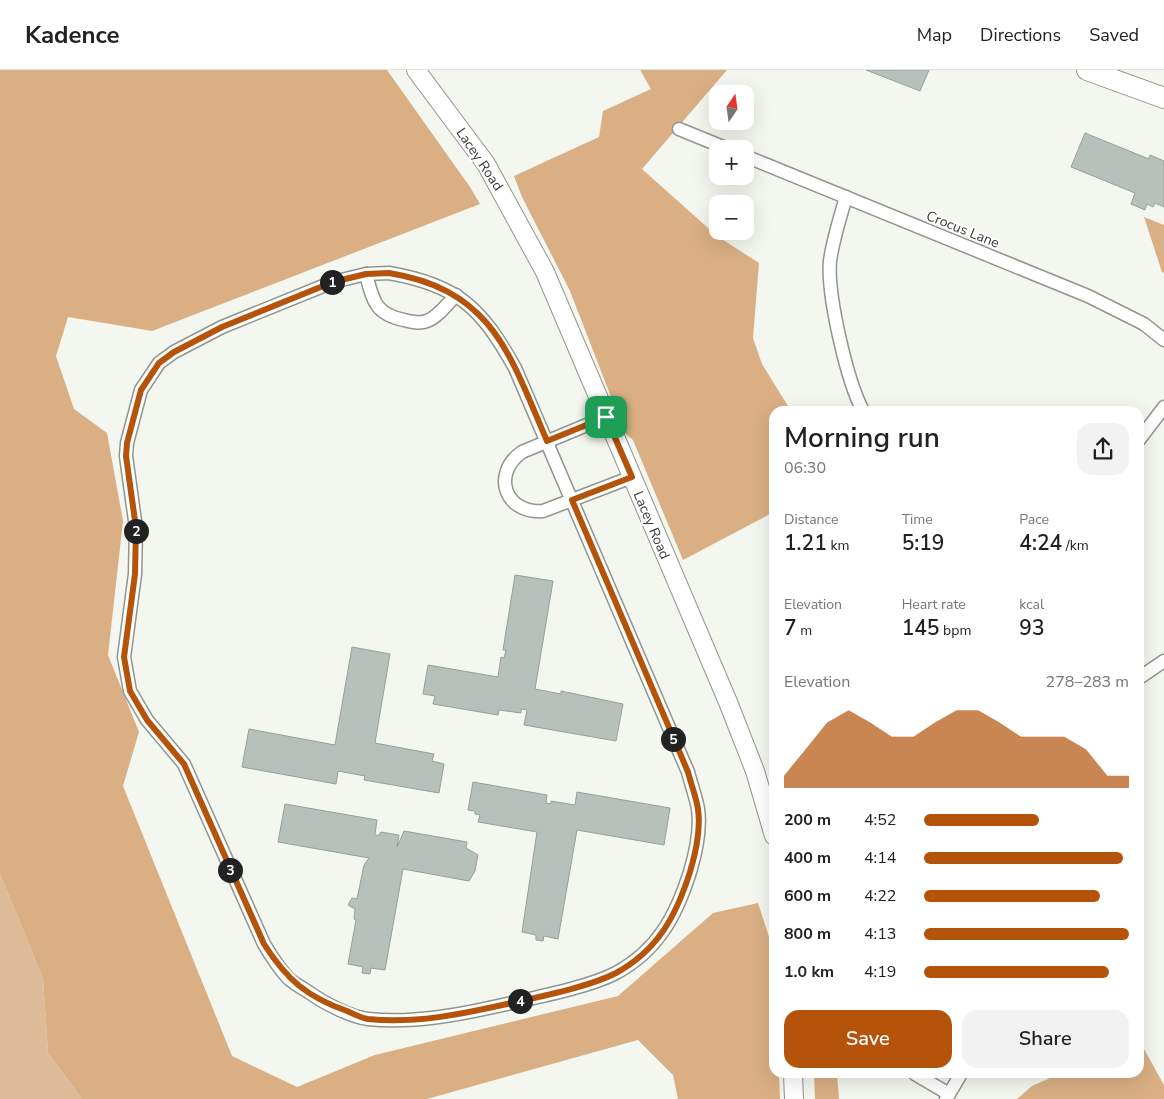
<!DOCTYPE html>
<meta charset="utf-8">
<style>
body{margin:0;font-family:"Nunito Sans",sans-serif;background:#f2f2f2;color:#222;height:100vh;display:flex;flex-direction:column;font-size:19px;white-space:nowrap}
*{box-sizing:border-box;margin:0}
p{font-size:16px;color:#767676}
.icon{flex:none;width:28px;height:28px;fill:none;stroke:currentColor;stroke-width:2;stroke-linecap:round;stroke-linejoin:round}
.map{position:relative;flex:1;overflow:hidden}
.drawer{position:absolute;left:769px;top:336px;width:375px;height:672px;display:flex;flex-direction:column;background:#fff;border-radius:15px;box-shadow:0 5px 20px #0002}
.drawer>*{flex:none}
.needle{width:32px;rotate:13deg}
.controls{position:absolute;left:709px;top:15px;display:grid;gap:10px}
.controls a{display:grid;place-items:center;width:45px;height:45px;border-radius:10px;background:#fff;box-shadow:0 5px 20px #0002;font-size:25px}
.pin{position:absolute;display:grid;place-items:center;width:42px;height:42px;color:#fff;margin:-21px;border-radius:10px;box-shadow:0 2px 8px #0006}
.km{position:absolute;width:25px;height:25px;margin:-12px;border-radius:50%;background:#222;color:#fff;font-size:14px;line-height:25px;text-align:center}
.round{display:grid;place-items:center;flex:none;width:52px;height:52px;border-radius:15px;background:#f2f2f2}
.summary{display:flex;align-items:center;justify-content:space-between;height:85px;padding:0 15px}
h1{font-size:28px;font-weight:600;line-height:38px}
.stats{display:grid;grid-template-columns:repeat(3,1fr);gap:8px;height:85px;padding:5px 15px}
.stats div{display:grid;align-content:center}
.stats b{font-size:21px;font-weight:600}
.stats small{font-size:14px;font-weight:400}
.stats p{font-size:14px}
.chart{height:140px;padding:10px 15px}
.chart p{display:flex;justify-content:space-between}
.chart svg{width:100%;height:90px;margin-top:5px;fill:#b45309;opacity:.7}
.button{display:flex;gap:10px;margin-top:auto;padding:10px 15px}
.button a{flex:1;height:58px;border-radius:15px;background:#b45309;color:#fff;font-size:20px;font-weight:600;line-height:58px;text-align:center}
.button a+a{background:#f2f2f2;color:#222}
ul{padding:0 15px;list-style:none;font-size:16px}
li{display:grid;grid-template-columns:80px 60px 1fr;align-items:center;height:38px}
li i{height:12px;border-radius:6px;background:#b45309}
header{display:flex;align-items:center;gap:30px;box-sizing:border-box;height:70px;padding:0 25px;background:#fff;border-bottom:1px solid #e0e0e0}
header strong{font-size:24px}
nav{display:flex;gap:28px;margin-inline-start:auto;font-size:18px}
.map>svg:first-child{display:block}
.green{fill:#debb98}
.forest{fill:#daaf84}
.building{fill:#b7c0ba;stroke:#979f9a}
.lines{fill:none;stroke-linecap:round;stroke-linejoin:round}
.street-casing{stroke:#91958d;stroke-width:15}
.secondary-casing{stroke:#91958d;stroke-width:20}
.primary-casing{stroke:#91958d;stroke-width:22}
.street{stroke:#fff;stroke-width:12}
.secondary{stroke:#fff;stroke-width:18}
.primary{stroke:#fff;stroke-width:20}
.route-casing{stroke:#fff;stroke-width:10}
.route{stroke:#b45309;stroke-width:6}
.labels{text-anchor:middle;stroke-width:4;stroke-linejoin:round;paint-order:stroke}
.street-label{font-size:14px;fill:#383a36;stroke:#fff}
</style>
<header>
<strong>Kadence</strong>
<nav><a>Map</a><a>Directions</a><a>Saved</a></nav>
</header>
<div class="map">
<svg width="1164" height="1029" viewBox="0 0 1164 1029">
<rect width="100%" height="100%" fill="#f3f7ef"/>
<polygon class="green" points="0,804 43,909 48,983 82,1029 0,1029"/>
<g class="forest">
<polygon points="0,0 387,0 470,117 480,134 152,261 68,247 56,286 74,339 107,363 123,451 108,585 139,662 123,716 232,986 297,1017 375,985 618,926 713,843 758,833 771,873 774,915 774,1004 779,1004 780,1029 678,1029 673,1005 638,970 427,1029 82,1029 48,983 43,909 0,804"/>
<polygon points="640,0 727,0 642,99 717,166 759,193 753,268 762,294 791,341 774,341 774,442 683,490 633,370 625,363 570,221 522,127 514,106 599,67 603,41 651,19"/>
<polygon points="1144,147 1164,155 1164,203 1162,202"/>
<polygon points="1139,970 1164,1015 1164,1029 1017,1029 1032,1016 1059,1004 1139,1004"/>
<polygon points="814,1004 837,1004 839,1029 815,1029"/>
</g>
<g class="building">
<polygon points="866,0 929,0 920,21"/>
<polygon points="1085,63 1149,89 1150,85 1164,91 1164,137 1155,133 1153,137 1147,134 1145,140 1131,134 1135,123 1071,97"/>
<polygon points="515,505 553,511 535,619 561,624 561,621 623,634 616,671 524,655 527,640 521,639 521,643 499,640 498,645 433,634 435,626 423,624 428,595 498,607 501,587 504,588 506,580 503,580"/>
<polygon points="352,577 390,584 375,673 434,684 432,691 444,694 439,723 364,710 365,706 338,701 336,714 242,697 249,659 335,675"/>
<polygon points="473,712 547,725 546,733 551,734 551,731 575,735 577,722 670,738 664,775 577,760 558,869 544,866 543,871 536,870 536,865 522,862 537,762 478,752 480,745 475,744 475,741 468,740"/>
<polygon points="285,734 377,750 375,764 378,766 381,762 399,765 397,777 404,761 467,772 466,778 478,785 475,801 469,811 403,799 385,900 371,898 370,904 362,903 363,897 348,894 356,850 354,849 355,839 348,835 352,828 357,829 364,795 369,788 278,772"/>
</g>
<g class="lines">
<defs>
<g id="street">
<polyline points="679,59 728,79"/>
<polyline points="745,86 1088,226 1144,254 1164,270"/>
<path d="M 846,127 C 840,148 833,169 830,191 C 827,225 847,311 863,341"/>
<path d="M 389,203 C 459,215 482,239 515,298 L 688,702 C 691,714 696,727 698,739 C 701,760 696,782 690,802 C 676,846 658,880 616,903 C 589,917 538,927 507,934 C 462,944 415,954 368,949 C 351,947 324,933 310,923 C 303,918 294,914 288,908 C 279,898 271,886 264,874 L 184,694 L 147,650 L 130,621 L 124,587 L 135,504 L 136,458 L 126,386 L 127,373 L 141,320 L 159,293 L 174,282 L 222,257 L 333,212 L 366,204 Z"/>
<path d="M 366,204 C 373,231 375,244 404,250 C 412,252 420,254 427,251 C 438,247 448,233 456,225"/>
<path d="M 606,347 L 522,382 C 491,404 505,444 543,441 L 632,407"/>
<polyline points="1139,370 1164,337"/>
<polyline points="1139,608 1164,591"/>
<polyline points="915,1004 949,1024"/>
<polyline points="946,1029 961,1004"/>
</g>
<g id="secondary">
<polyline points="416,0 486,94 545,202 728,632 755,701 774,766"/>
<polyline points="793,1004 794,1029"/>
</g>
<polyline id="primary" points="1087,0 1164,28"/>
</defs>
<use href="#street" class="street-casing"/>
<use href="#secondary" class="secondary-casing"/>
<use href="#primary" class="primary-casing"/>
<use href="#street" class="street"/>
<use href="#secondary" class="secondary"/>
<use href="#primary" class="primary"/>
</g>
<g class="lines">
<defs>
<path id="route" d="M 389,203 C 493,220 510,285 547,371 L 606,347 L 632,407 L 572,430 L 688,702 C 691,714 696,727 698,739 C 701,760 696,782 690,802 C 676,846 658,880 616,903 C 589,917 538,927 507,934 C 462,944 415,954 368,949 C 361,948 354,944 347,941 C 307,927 287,910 264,874 L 184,694 L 147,650 L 130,621 L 124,587 L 135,504 L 136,458 L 126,386 L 127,373 L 141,320 L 159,293 L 174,282 L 222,257 L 333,212 L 366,204 Z"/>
</defs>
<use href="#route" class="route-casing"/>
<use href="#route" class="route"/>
</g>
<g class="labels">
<g class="street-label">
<text transform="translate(480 89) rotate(56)" y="5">Lacey Road</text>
<text transform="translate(963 159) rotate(22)" y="5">Crocus Lane</text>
<text transform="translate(652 455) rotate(67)" y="5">Lacey Road</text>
</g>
</g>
</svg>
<div class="controls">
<a><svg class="needle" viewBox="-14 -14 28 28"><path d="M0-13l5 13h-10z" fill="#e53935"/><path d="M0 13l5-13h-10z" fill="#767676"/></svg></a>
<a>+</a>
<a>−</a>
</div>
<div class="pin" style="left:606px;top:347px;background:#1e9e55"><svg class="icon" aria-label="arrive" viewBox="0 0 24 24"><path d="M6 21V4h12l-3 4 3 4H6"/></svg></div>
<b class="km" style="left:332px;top:212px">1</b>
<b class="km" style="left:136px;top:461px">2</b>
<b class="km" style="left:230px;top:800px">3</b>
<b class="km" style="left:520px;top:931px">4</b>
<b class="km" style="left:673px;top:669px">5</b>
<section class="drawer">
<div class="summary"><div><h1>Morning run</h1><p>06:30</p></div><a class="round"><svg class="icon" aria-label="share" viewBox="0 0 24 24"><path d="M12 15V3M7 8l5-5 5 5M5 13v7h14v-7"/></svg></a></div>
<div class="stats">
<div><p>Distance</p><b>1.21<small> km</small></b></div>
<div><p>Time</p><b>5:19</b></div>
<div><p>Pace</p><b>4:24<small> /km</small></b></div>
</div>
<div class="stats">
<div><p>Elevation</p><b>7<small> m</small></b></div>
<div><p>Heart rate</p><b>145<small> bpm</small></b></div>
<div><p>kcal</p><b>93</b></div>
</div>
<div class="chart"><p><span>Elevation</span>278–283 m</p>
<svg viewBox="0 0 160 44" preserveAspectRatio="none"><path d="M0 44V38L10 25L20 12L30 6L40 12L50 19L60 19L70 12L80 6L90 6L100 12L110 19L120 19L130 19L140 25L150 38L160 38V44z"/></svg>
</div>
<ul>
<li><b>200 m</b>4:52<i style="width:56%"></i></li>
<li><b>400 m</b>4:14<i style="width:97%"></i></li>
<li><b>600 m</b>4:22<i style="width:86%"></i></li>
<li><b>800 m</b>4:13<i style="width:100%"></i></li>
<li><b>1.0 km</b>4:19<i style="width:90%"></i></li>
</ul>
<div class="button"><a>Save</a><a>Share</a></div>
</section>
</div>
